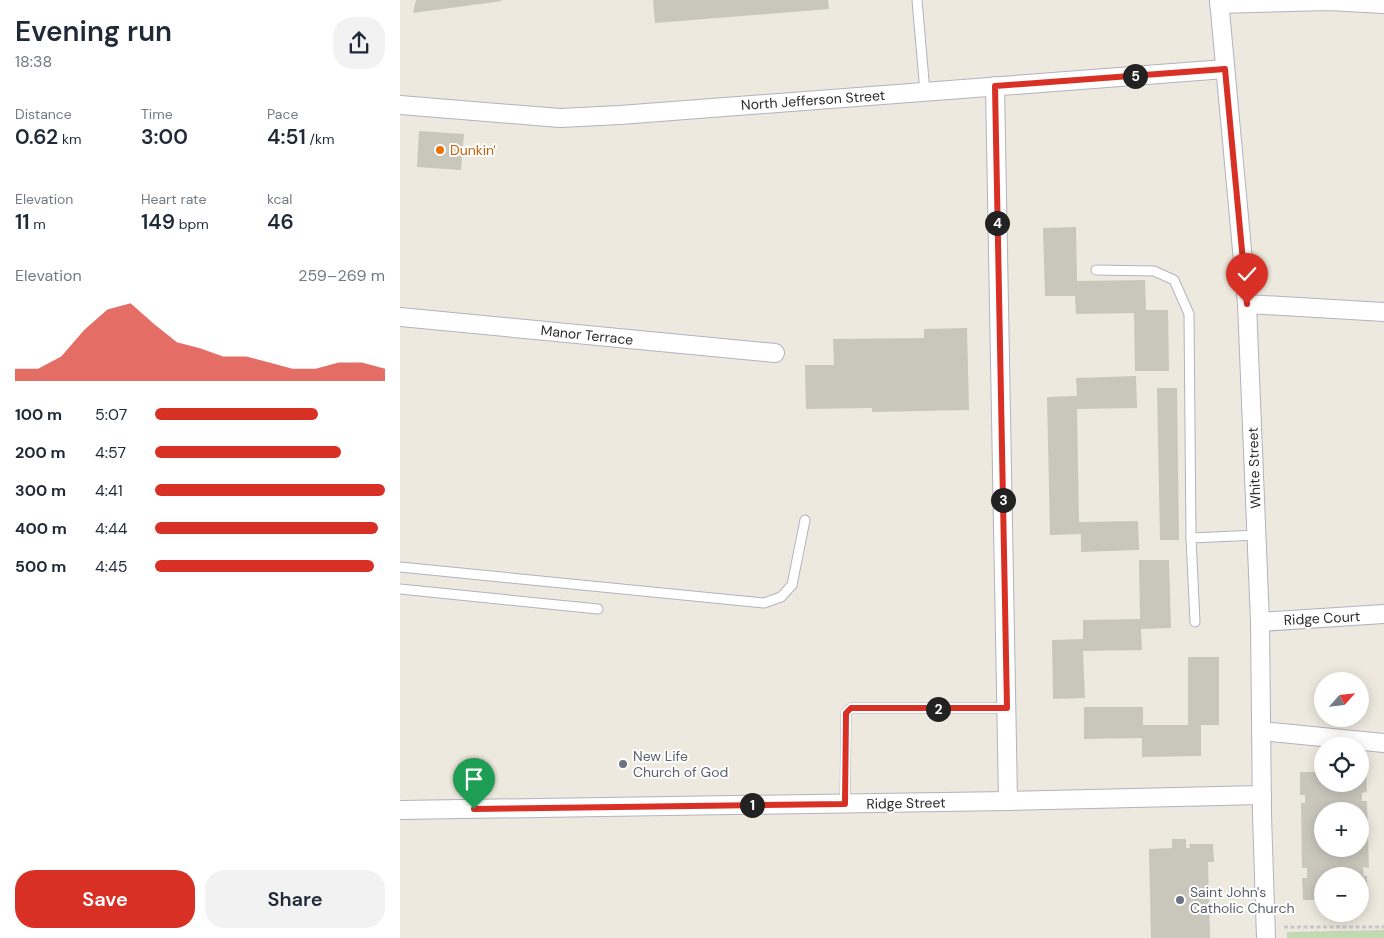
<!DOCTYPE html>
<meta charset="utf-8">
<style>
body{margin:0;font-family:"DM Sans",sans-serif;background:#f2f2f3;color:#1f2937;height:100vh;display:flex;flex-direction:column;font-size:19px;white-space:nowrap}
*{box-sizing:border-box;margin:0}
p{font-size:16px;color:#747a83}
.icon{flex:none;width:28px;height:28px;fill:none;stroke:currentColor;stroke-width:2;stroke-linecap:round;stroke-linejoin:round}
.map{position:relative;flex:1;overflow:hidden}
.panel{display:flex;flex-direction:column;background:#fff;width:400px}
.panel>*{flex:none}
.needle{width:32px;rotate:63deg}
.tools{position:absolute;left:914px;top:672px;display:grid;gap:10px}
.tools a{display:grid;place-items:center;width:55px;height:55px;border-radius:50%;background:#fff;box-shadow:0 2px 12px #0003;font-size:25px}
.pin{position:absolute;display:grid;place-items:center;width:42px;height:42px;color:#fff;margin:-51px -21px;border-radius:50% 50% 50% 0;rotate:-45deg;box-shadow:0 0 5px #0007}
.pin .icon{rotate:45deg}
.km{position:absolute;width:25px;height:25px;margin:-12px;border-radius:50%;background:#222;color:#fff;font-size:14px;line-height:25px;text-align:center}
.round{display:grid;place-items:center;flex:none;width:52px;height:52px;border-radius:20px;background:#f2f2f3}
.headline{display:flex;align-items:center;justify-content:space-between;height:85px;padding:0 15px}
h1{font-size:28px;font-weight:600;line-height:38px}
.stats{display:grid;grid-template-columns:repeat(3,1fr);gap:8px;height:85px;padding:5px 15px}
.stats div{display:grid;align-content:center}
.stats b{font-size:21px;font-weight:600}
.stats small{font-size:14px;font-weight:400}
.stats p{font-size:14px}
.chart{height:140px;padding:10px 15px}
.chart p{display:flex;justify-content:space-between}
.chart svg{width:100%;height:90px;margin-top:5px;fill:#d93025;opacity:.7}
.cta{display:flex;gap:10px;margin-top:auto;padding:10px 15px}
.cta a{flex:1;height:58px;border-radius:20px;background:#d93025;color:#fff;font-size:20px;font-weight:600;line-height:58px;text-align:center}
.cta a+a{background:#f2f2f3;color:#1f2937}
ul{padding:0 15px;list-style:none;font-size:16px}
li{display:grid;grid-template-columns:80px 60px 1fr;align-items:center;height:38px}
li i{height:12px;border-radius:6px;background:#d93025}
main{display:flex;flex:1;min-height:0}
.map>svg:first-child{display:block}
.cemetery{fill:#c2d9b4}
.building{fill:#c9c7bc;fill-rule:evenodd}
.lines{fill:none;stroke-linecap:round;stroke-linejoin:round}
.service-casing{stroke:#b2b2c0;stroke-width:11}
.minor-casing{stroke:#b2b2c0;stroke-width:20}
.path{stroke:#c8c8c8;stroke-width:3;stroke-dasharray:4 2.5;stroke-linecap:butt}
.service{stroke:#fff;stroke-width:9}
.minor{stroke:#fff;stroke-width:18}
.route-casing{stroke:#fff;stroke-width:10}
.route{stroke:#d93025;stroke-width:6}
.food-dot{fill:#e8710a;stroke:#fff;stroke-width:2}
.worship-dot{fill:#6b7280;stroke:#fff;stroke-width:2}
.labels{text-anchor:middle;stroke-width:4;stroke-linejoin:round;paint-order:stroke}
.street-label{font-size:14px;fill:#2c2c2c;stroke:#fff}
.food-label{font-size:14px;fill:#c56008;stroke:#fff;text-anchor:start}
.worship-label{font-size:14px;fill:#5b616d;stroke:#fff;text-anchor:start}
</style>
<main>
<section class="panel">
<div class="headline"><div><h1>Evening run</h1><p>18:38</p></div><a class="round"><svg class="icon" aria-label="share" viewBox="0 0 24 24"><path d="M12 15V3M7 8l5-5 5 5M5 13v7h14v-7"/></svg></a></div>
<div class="stats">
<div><p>Distance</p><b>0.62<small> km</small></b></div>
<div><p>Time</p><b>3:00</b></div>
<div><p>Pace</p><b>4:51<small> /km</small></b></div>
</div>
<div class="stats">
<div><p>Elevation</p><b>11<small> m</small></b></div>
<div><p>Heart rate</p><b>149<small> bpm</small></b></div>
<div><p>kcal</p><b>46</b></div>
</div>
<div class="chart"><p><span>Elevation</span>259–269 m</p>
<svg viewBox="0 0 160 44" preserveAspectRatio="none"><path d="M0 44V38L10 38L20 32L30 19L40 9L50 6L60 16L70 25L80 28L90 32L100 32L110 35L120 38L130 38L140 35L150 35L160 38V44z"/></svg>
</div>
<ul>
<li><b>100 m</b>5:07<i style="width:71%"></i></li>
<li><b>200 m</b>4:57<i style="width:81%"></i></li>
<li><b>300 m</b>4:41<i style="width:100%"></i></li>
<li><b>400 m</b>4:44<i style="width:97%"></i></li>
<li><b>500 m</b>4:45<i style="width:95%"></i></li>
</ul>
<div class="cta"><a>Save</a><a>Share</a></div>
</section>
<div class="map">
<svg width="984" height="938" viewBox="0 0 984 938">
<rect width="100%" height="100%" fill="#eee9de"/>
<polygon class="cemetery" points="984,930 984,938 887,938 887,932"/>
<g class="building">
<polygon points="16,0 101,0 102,1 13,13"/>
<polygon points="253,0 428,0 429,9 255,23"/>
<polygon points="19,131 64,134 61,170 17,167"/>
<polygon points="676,227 677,281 745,280 746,310 768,310 769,371 735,371 734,313 676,314 675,296 645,296 643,228"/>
<polygon points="567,328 569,410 472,412 472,408 406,409 405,365 434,365 433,339 524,338 524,329"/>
<polygon points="736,376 737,408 677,409 679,522 738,521 739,550 681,552 681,534 650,535 647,397 677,396 676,378"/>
<polygon points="757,388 777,388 779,540 760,540"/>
<polygon points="739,560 769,560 771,628 741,629 742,650 683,651 685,698 653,699 652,640 683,639 683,620 740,619"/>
<polygon points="788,657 819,657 819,725 801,725 801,756 742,757 742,738 684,739 684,707 743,707 743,725 788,725"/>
<path d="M 960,771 L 966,771 L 967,792 L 962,793 L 962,801 L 967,801 L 969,868 L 963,867 L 964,876 L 967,876 L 968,899 L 960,899 L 960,876 L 922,876 L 922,900 L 903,900 L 902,878 L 907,878 L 907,868 L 902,868 L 901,803 L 905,803 L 905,795 L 900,795 L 900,772 L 922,772 L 922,784 L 960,784 ZM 922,811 L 960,811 L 960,849 L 922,849 Z"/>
<polygon points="772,839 786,839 786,848 790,848 789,844 813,844 814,862 808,862 810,938 751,938 749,849 772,848"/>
</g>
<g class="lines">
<defs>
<g id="service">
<polyline points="517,0 525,92"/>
<polyline points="696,270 754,271 774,280 789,314 791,538 857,535"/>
<polyline points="791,538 795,622"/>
<polyline points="0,567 364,603 381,597 392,585 405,520"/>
<polyline points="0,589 198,609"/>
<polyline points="445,804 446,713 451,708 607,708"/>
</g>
<g id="minor">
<polyline points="819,0 847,304 860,622 862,815 866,938"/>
<polyline points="819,4 928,1 984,4"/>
<polyline points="595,86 608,801"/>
<polyline points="0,105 160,118 220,115 825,69"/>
<polyline points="847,304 984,312"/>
<polyline points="0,317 375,353"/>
<polyline points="860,622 984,614"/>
<polyline points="861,731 984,743"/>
<polyline points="0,810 608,801 862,795"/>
</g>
</defs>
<use href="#service" class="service-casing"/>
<use href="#minor" class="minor-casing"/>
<polyline class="path" points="884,927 984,927"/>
<use href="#service" class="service"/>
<use href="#minor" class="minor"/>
</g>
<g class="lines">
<defs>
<polyline id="route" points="74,809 445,804 446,713 451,708 607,708 595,86 825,69 847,304"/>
</defs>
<use href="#route" class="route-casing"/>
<use href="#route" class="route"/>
</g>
<circle class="food-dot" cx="40" cy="150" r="5"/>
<g class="worship-dot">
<circle cx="223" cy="764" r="5"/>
<circle cx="780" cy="900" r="5"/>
</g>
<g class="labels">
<g class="street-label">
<text transform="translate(413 100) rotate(-4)" y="5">North Jefferson Street</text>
<text transform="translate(187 335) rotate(6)" y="5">Manor Terrace</text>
<text transform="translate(854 468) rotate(-92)" y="5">White Street</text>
<text transform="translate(922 618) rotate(-3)" y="5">Ridge Court</text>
<text transform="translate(506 803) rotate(-1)" y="5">Ridge Street</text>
</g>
<g class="food-label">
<text x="50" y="155">Dunkin'</text>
</g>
<g class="worship-label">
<text x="233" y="761">New Life<tspan x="233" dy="16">Church of God</tspan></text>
<text x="790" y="897">Saint John's<tspan x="790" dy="16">Catholic Church</tspan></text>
</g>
</g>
</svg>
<div class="tools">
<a><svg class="needle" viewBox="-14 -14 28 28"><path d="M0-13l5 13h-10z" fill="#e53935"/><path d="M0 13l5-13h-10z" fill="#747a83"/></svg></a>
<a><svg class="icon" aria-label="locate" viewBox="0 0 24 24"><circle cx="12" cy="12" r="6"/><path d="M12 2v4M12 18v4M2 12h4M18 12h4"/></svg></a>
<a>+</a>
<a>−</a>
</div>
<div class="pin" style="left:74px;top:809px;background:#1e9e55"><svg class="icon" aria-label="arrive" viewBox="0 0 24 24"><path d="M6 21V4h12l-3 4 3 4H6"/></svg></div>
<div class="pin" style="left:847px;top:304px;background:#d93025"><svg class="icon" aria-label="check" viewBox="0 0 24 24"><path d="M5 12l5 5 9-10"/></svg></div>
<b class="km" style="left:352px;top:805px">1</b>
<b class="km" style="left:538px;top:709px">2</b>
<b class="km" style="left:603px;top:500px">3</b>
<b class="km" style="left:597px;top:223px">4</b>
<b class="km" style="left:735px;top:76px">5</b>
</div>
</main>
